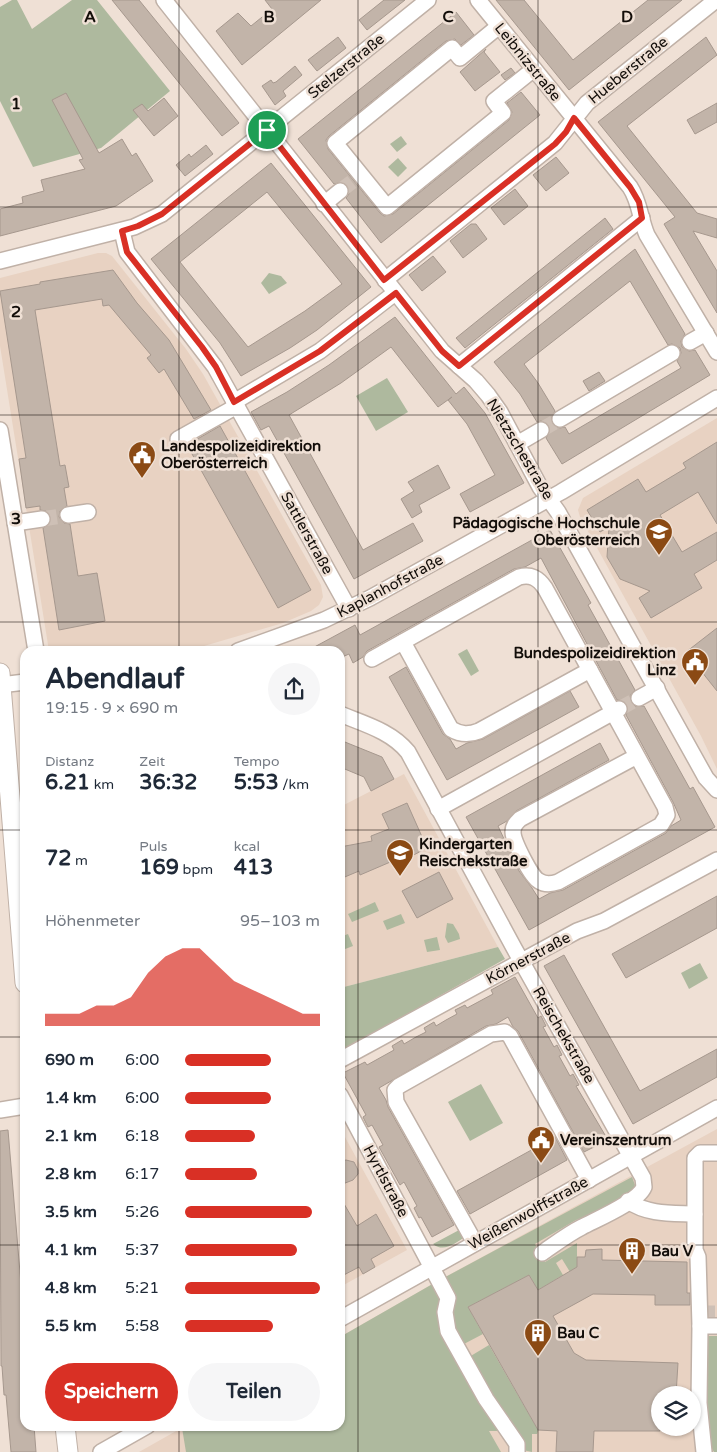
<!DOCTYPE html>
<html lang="de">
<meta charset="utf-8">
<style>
body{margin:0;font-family:"Varela Round",sans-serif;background:#f6f6f7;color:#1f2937;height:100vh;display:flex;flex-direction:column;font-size:19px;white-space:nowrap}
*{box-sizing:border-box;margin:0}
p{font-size:16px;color:#747a83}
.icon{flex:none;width:28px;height:28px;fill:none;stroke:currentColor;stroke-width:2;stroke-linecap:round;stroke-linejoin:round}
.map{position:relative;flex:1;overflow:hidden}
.details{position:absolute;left:20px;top:646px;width:325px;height:785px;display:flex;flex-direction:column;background:#fff;border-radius:15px;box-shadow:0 1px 4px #0004}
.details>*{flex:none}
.controls{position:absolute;left:651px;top:1386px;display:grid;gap:10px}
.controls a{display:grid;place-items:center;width:50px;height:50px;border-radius:50%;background:#fff;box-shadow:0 1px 4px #0004;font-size:25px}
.pin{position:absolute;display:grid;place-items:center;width:42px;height:42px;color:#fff;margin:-21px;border:2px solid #fff;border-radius:50%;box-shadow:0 1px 5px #0007}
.round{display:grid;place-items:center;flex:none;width:52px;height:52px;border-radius:26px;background:#f6f6f7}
.head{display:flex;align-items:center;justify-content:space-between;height:85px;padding:0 25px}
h1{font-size:28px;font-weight:700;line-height:38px}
.figures{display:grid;grid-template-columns:repeat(3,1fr);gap:8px;height:85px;padding:5px 25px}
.figures div{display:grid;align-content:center}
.figures b{font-size:21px;font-weight:700}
.figures small{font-size:14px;font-weight:400}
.figures p{font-size:14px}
.chart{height:140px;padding:10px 25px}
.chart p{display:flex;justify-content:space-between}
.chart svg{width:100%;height:90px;margin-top:5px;fill:#d93025;opacity:.7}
.primary-button{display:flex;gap:10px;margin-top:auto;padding:10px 25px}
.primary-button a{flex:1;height:58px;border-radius:30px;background:#d93025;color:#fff;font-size:20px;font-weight:700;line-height:58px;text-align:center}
.primary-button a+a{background:#f6f6f7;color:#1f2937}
ul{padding:0 25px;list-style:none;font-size:16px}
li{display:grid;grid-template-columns:80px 60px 1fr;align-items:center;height:38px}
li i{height:12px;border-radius:6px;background:#d93025}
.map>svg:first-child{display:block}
.built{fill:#e8d2c2;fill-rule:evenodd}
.green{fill:#aeb99e}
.building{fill:#c2b4a9;stroke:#a6988e;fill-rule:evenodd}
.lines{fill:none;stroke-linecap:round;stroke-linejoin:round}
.minor-tunnel{stroke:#cec0b6;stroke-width:15;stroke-dasharray:15 8;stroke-linecap:butt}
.minor-casing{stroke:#c0b1a7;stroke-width:18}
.major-casing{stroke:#c0b1a7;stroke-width:21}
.minor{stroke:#fff;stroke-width:15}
.major{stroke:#fff;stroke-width:19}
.route-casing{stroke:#fff;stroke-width:10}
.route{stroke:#d93025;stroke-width:6}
.grid{fill:none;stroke:#120d09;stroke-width:1;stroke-opacity:0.55}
.labels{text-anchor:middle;stroke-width:5;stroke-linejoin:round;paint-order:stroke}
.street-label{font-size:15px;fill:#120d09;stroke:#efe0d5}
.poi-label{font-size:15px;font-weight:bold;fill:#120d09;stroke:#efe0d5;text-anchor:start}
.grid-label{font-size:16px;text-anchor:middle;font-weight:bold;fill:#120d09;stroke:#efe0d5;stroke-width:5;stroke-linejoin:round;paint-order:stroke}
</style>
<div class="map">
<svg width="717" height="1452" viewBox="0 0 717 1452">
<rect width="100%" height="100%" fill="#efe0d5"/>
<g class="built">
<polygon points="98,253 106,253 112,256 186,349 203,374 321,585 323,597 319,605 311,611 283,623 204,646 168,651 49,651 0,346 0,278"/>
<polygon points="717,418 717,769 701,736 580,517 578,510 583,498"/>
<polygon points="404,774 498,947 340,988 340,807"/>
<polygon points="340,1128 407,1250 340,1287"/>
<path d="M 717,1129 L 717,1452 L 139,1452 L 185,1426 L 340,1426 L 340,1337 L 436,1282 ZM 660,1395 L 692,1395 L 692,1428 L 660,1428 Z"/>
</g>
<g class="green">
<polygon points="12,0 17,0 32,29 72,0 97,0 170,91 101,148 33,167 0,101 0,7"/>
<polygon points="401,136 407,144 397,152 390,144"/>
<polygon points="398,158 407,168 398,177 388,167"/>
<polygon points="269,273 281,276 287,283 269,294 261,283"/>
<polygon points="387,378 408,412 376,431 356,396"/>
<polygon points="467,649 479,671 471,676 458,654"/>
<polygon points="375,902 379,911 352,922 348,914"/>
<polygon points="401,914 405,923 387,930 383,921"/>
<polygon points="447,923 453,924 459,934 460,939 448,943 445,937"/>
<polygon points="348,934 353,946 340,951 340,937"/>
<polygon points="437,937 440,950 427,952 424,940"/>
<polygon points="498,947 505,959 340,1052 340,988"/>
<polygon points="700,963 708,978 689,989 681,973"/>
<polygon points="481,1084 503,1123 470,1141 448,1102"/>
<polygon points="632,1177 635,1185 632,1192 597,1214 576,1220 535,1244 545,1262 577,1243 577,1267 570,1272 562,1259 556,1263 563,1275 538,1290 529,1275 468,1307 483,1334 462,1345 469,1357 489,1345 538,1430 537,1434 532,1434 532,1452 523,1450 496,1427 498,1431 489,1431 501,1452 186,1452 182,1428 185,1426 340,1426 340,1337 436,1282"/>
<path d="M 461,1229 L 465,1237 C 455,1243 444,1253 433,1244 Z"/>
<polygon points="706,1336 717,1336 717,1452 714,1452 710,1445 709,1429 706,1415"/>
</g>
<g class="building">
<polygon points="112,0 139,0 239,123 222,136"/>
<polygon points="265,0 321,0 242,65 216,31 238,13 251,26 272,9"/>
<polygon points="384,0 405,0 367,30 359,20"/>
<polygon points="496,0 524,0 573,60 648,0 682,0 569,90"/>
<polygon points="456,12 474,35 461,45 455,39 446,41 329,136 326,140 328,149 380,213 384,216 393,214 509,120 512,112 507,103 521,92 540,115 381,243 346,198 349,194 348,186 343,182 334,184 298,139"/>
<polygon points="338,37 346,48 317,71 308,60"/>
<polygon points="706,37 717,55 627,126 697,213 717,219 717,238 693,231 717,271 717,313 664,224 675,217 598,122"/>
<polygon points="486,49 484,52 500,72 475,91 460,72"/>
<polygon points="295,66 302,75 283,91 286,96 275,105 262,86 271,80 273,83 276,82"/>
<polygon points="511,68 515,73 505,80 501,75"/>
<polygon points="66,93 99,153 122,139 132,156 136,153 153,181 116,206 0,236 0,209 23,203 22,197 44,191 41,180 85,169 79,160 83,159 52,100"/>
<polygon points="164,98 178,116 154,136 133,110 142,104 148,111"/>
<polygon points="717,103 717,122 695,134 687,120"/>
<polygon points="206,145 213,154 185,176 176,165 189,154 191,157"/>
<polygon points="556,157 569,173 546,191 533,175"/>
<path d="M 271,163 L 371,287 L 317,330 L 290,348 L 241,376 L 220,343 L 151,259 ZM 267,192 L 342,284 L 305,311 L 248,347 L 180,262 Z"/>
<polygon points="515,189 528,206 504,225 491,208"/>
<polygon points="605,218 613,229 465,348 456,338"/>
<polygon points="471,224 476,224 487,239 463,258 450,241"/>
<path d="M 635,249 L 685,334 L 681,341 L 682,347 L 689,351 L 695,350 L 710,375 L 562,464 L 546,438 L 550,430 L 549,425 L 541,421 L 537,422 L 520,394 L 494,362 ZM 630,281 L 668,345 L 672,344 L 680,348 L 681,353 L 677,361 L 681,368 L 569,434 L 565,427 L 560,428 L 552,424 L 551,419 L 555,411 L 538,383 L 524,364 Z"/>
<polygon points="433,256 446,272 422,291 409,275"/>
<polygon points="113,270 137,303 169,340 211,410 194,419 164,369 159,373 147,358 151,355 109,305 103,306 102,299 35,310 60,466 65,465 69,487 64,488 67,506 60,511 59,517 64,523 70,524 78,576 97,573 105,621 59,630 43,528 50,523 51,517 46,511 40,510 40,506 26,508 19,459 26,458 0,291 40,284 40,282"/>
<polygon points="395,317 456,394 464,387 485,413 524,483 470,512 460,494 495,475 467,424 448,400 452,397 438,407 391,347 341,383 289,415 363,550 413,523 423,541 354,579 269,426 261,430 251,412 287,392 329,365"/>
<polygon points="599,372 605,381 589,391 583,381"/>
<polygon points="220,426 311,590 278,608 187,445"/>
<polygon points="717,442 717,524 698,492 660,515 682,552 717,532 717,560 694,574 702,588 651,618 639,598 650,591 620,579 607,557 609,527 600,532 587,510 638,479 646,492 686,468 683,463"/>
<polygon points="438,465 450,488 419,505 422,512 412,518 401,499 414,491 408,482"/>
<polygon points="550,530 591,603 588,605 635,690 631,694 631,702 635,706 644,706 690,789 693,787 715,827 529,930 466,817 600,743 609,760 516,811 507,821 498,826 519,871 532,888 539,899 550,893 563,890 666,833 671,826 681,820 673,802 626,715 628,710 627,705 623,701 617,700 541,558 525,567 514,569 367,651 363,657 353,663 349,654 340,658 340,651 307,651 355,625 360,635"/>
<polygon points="717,628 717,691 686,652"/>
<polygon points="406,667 443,734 450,739 456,749 467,743 483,739 570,691 579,707 447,780 389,677"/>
<polygon points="340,740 382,757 394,779 371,791 364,777 340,767"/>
<polygon points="407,803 427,848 404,860 402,857 360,875 359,871 340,879 340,847 372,841 371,836 389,829 382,814"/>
<polygon points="439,872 453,899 417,918 402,891"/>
<polygon points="717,896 717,928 626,978 612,954"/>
<polygon points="564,955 640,1091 717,1049 717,1077 633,1124 544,966"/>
<polygon points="515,977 538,1018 541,1016 546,1026 543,1027 554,1047 557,1045 562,1055 559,1056 570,1076 573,1074 579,1085 576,1086 608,1140 584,1152 518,1031 513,1027 508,1017 496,1024 486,1026 379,1088 386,1100 388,1107 454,1225 432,1237 421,1217 419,1218 414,1208 417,1206 404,1182 400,1185 384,1156 379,1147 383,1145 372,1125 368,1127 363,1117 366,1115 343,1073 365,1062 367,1065 394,1050 392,1046 402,1040 404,1044 416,1037 426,1032 424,1028 434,1022 436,1026 446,1020 457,1014 455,1010 465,1005 467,1008 493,994 491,990"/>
<polygon points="8,1130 25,1332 25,1426 34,1426 36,1452 11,1452 6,1395 4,1395 2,1366 1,1366 0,1131"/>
<polygon points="555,1137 567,1160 470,1214 457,1191"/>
<polygon points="346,1160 354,1162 358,1170 358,1174 353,1180 340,1185 340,1162"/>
<polygon points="340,1197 357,1226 376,1214 394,1246 371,1259 375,1267 363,1274 359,1267 340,1277"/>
<polygon points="602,1249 602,1260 687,1262 687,1293 690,1293 690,1305 655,1305 655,1295 593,1294 553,1316 574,1353 586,1360 678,1363 676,1395 660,1395 660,1431 594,1431 593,1452 556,1452 557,1431 538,1430 468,1307 529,1275 538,1290 577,1267 577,1257 585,1257 586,1250"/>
</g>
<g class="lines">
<g class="minor-tunnel">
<polyline points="340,191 357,178"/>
<polyline points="541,430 560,419"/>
<polyline points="42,519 68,515"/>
<polyline points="619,709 639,698"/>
<polyline points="700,1313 717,1313"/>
</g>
<defs>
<g id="minor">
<polyline points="164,0 442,351 476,381 488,395 500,412 540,487 558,512 706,778 717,790"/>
<path d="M 478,0 L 630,187 C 640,202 640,219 647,235 L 717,352"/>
<polyline points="499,26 460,58 452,48 335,143 387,207 503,113 494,101 534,69"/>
<polyline points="324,204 340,191"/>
<polyline points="122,231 127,252 215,367 349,609"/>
<polyline points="0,261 134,227 162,214 428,0"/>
<polyline points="385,280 555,143 587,103 716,0"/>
<polyline points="690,342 706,333"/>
<polyline points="459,366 642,218"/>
<polyline points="234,402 320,351 395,293"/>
<polyline points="560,419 672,353"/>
<polyline points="0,430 36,651"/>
<polyline points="178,439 237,406"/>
<polyline points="517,444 541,430"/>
<polyline points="68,515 88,512"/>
<polyline points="15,523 42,519"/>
<path d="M 403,642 L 451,729 C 461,735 469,735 479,731 L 590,670"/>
<polyline points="238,651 324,620 370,598 561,492 717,398"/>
<path d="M 372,659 L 519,577 C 531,574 538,578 545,588 L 665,807 L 667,815 L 661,825 L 558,882 C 552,884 545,885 539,881 C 531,877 513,841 513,832 C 513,826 516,823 520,819 L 637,756"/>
<polyline points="0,685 25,682"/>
<polyline points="639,698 657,688"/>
<path d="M 340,714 C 364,724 391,731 408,752 L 514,948 L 643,1178 L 644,1187 C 638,1202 597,1219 582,1227 C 568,1234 555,1244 542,1253"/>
<polyline points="438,809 619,709"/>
<polyline points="340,1060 577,931 604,921 717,860"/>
<polyline points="340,1095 448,1298 445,1312 448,1331 486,1399 517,1444 517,1452"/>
<polyline points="0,1110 25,1106"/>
<path d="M 628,1201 C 648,1215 672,1213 695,1214"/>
<polyline points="475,1243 396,1102 395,1090 399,1086 491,1034 505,1032 510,1036 589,1180"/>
<polyline points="340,1319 717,1108"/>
<polyline points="700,1326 717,1326"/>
<polyline points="101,1452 147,1426"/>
<polyline points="704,1452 699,1403 700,1326 698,1257 695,1250 695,1158 700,1153 717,1153"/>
</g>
<g id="major">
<polyline points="0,673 25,983"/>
<polyline points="65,1426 68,1452"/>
</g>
</defs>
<use href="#minor" class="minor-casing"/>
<use href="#major" class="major-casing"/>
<use href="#minor" class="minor"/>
<use href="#major" class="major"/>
</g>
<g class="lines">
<defs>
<polygon id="route" points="574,118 630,187 639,202 642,218 459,366 442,351 396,293 320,351 234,402 216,367 202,347 127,252 122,231 138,226 162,214 267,130 384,280 555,144 566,132"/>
</defs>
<use href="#route" class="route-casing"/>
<use href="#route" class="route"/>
</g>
<path class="grid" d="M 179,0 L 179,651M 358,0 L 358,1452M 538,0 L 538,1452M 0,207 L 717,207M 0,415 L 717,415M 0,622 L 717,622M 0,830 L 25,830M 340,830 L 717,830M 0,1037 L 25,1037M 340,1037 L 717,1037M 0,1245 L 25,1245M 340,1245 L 717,1245M 179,1426 L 179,1452"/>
<defs>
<symbol id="civic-pin" viewBox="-11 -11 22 30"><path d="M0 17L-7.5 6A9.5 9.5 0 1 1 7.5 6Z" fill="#8b4a14" stroke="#efe0d5"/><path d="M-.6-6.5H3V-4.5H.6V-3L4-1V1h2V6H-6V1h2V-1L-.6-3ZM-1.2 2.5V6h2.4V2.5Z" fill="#fff"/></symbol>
<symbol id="university-pin" viewBox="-11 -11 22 30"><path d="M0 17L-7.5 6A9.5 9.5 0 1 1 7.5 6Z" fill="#8b4a14" stroke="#efe0d5"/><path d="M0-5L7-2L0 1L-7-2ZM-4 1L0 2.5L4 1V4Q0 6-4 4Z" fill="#fff"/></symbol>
<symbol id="school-pin" viewBox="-11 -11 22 30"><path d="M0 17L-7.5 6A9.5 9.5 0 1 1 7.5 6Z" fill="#8b4a14" stroke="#efe0d5"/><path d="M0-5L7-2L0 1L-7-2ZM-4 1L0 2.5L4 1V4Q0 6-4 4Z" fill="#fff"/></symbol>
<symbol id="building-pin" viewBox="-11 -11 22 30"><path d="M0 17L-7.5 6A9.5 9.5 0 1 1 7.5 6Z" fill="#8b4a14" stroke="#efe0d5"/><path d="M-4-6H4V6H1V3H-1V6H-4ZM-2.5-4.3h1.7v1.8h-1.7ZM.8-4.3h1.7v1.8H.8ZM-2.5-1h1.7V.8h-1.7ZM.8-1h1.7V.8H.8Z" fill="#fff"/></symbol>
</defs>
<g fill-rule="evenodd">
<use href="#civic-pin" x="126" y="439" width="32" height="43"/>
<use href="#university-pin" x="643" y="516" width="32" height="43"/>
<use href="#civic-pin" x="679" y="646" width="32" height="43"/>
<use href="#school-pin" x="384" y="837" width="32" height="43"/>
<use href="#civic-pin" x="525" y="1124" width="32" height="43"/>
<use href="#building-pin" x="616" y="1235" width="32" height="43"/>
<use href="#building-pin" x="522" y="1317" width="32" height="43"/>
</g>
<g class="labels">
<g class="street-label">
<text transform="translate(528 62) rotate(51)" y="5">Leibnizstraße</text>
<text transform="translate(346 66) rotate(-39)" y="5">Stelzerstraße</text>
<text transform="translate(628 70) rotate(-39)" y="5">Hueberstraße</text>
<text transform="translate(520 449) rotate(59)" y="5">Nietzschestraße</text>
<text transform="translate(307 533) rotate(61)" y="5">Sattlerstraße</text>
<text transform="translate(390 586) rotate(-28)" y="5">Kaplanhofstraße</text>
<text transform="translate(528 958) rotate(-28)" y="5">Körnerstraße</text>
<text transform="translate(564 1035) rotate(60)" y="5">Reischekstraße</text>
<text transform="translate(386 1181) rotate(62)" y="5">Hyrtlstraße</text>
<text transform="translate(528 1213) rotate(-29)" y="5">Weißenwolffstraße</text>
</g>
<g class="poi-label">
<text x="161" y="451">Landespolizeidirektion<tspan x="161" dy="17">Oberösterreich</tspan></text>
<text x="640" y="528" text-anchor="end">Pädagogische Hochschule<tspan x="640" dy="17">Oberösterreich</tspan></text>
<text x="676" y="658" text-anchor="end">Bundespolizeidirektion<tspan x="676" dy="17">Linz</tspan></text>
<text x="419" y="849">Kindergarten<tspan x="419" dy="17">Reischekstraße</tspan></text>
<text x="560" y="1145">Vereinszentrum</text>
<text x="651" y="1256">Bau V</text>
<text x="557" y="1338">Bau C</text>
</g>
</g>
<g class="grid-label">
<text x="90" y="22">A</text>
<text x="269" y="22">B</text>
<text x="448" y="22">C</text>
<text x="627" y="22">D</text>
<text x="16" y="109">1</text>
<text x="16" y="317">2</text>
<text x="16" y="524">3</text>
</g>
</svg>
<div class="controls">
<a><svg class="icon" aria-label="layers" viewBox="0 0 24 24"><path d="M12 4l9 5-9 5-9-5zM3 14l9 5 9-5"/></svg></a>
</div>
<div class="pin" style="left:267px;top:130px;background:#1e9e55"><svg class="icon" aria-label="arrive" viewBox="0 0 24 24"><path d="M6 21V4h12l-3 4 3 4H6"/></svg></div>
<section class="details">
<div class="head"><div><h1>Abendlauf</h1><p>19:15 · 9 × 690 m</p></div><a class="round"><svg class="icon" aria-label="share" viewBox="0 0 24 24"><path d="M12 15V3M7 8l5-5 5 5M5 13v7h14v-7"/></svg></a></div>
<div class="figures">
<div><p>Distanz</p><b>6.21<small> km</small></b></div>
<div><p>Zeit</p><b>36:32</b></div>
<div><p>Tempo</p><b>5:53<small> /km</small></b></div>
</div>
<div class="figures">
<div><b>72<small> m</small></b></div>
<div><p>Puls</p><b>169<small> bpm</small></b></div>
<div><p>kcal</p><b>413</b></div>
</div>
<div class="chart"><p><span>Höhenmeter</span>95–103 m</p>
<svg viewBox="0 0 160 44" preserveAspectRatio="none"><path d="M0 44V38L10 38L20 38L30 34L40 34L50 30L60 18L70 10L80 6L90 6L100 14L110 22L120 26L130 30L140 34L150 38L160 38V44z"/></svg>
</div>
<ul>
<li><b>690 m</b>6:00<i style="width:64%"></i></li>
<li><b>1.4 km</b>6:00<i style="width:64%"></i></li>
<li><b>2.1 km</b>6:18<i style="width:52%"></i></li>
<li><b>2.8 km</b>6:17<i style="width:53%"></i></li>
<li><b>3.5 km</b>5:26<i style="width:94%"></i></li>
<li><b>4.1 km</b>5:37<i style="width:83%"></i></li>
<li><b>4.8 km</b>5:21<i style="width:100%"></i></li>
<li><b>5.5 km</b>5:58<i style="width:65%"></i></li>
</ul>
<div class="primary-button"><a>Speichern</a><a>Teilen</a></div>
</section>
</div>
